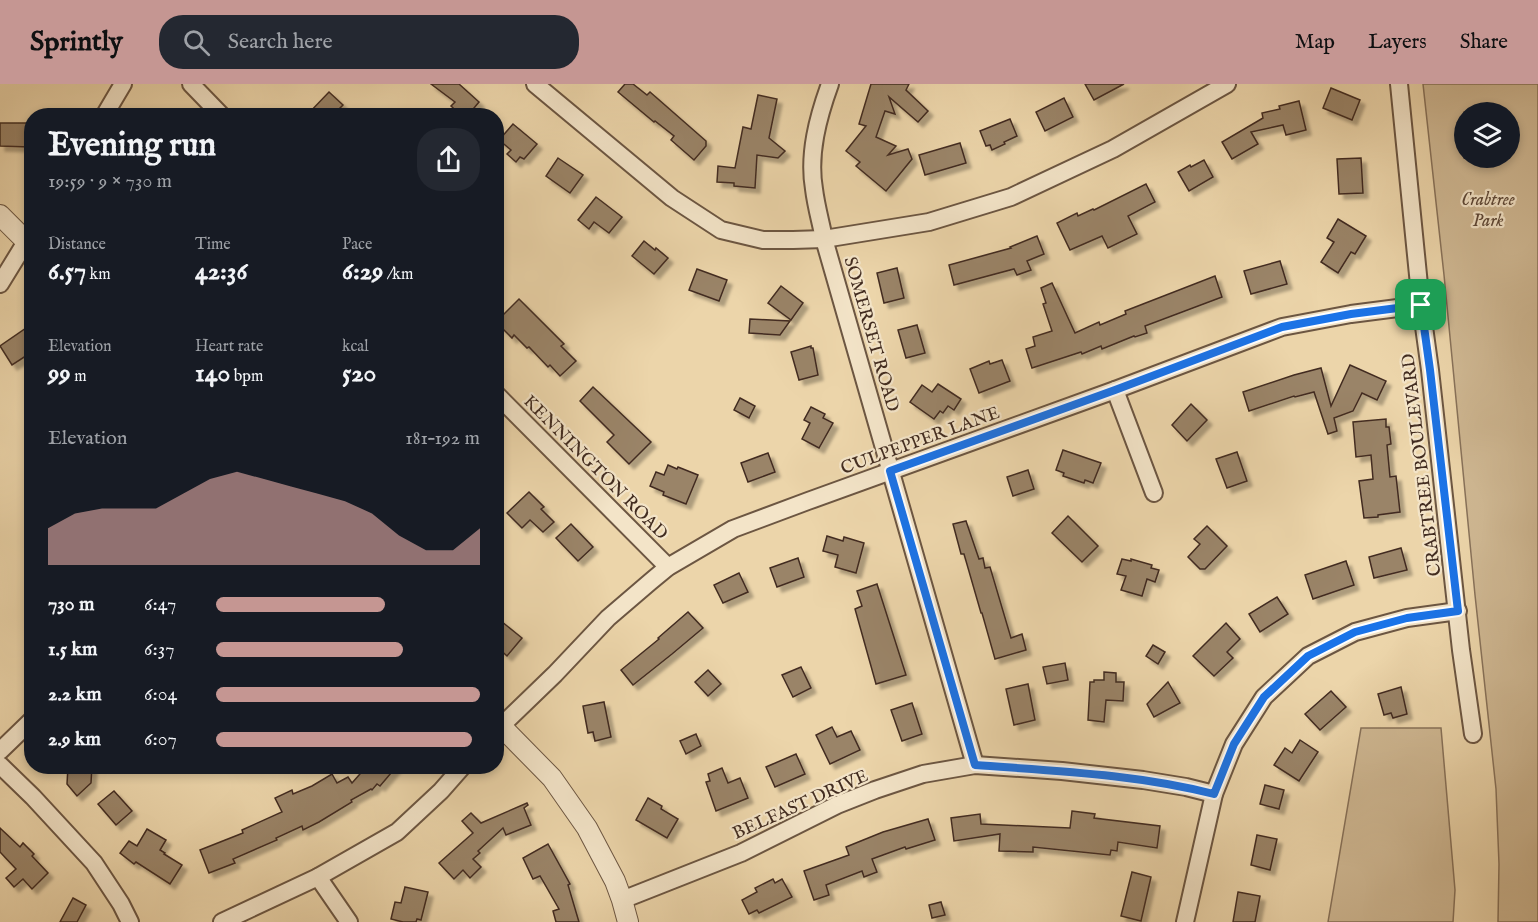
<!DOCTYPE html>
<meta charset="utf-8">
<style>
body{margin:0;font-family:"IM FELL English",serif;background:#242831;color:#f1f3f6;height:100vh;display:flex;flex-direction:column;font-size:22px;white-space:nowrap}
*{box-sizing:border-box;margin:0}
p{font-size:20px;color:#9ea1a6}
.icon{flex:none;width:33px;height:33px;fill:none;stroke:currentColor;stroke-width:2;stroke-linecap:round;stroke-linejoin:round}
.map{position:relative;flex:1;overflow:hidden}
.details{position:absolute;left:24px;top:24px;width:480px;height:666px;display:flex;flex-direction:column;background:#171b24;border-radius:24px;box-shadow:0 3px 9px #0003}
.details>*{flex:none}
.buttons{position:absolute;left:1454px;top:18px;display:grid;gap:12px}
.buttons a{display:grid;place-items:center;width:66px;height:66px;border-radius:50%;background:#171b24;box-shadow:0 3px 9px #0003;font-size:30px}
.pin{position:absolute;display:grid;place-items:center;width:51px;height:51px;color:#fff;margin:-26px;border-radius:12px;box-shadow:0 3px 9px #0006}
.round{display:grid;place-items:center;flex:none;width:63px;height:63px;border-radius:24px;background:#242831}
.overview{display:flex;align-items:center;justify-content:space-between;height:102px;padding:0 24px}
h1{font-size:33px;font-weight:700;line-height:45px}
.metrics{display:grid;grid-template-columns:repeat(3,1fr);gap:9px;height:102px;padding:6px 24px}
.metrics div{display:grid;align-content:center}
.metrics b{font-size:26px;font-weight:700}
.metrics small{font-size:16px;font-weight:400}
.metrics p{font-size:16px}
.chart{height:168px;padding:12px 24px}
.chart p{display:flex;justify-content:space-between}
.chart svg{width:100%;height:108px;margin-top:6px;fill:#c59692;opacity:.7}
ul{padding:0 24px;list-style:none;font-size:20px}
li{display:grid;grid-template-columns:96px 72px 1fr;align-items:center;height:45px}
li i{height:15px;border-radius:8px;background:#c59692}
header{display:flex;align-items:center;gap:36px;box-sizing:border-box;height:84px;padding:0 30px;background:#c59692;color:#111}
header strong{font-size:28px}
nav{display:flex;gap:33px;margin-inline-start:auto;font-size:21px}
.search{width:420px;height:54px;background:#242831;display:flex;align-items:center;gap:15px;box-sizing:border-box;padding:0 21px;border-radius:24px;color:#9ea1a6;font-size:22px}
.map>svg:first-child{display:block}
.green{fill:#cfb893;stroke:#88725a;stroke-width:1.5;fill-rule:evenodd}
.building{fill:#9a8468;stroke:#422c20;stroke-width:1.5;filter:url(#shadow)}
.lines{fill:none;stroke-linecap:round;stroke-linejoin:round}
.minor-casing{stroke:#6c5642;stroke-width:20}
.tertiary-casing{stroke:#6c5642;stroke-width:22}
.minor{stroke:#f3e4c8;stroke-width:16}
.tertiary{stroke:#f3e4c8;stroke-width:20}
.route-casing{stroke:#fff;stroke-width:12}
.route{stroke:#1a73e8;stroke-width:8}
.labels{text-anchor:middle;stroke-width:4.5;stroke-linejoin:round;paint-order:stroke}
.park-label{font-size:18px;font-style:italic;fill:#5e4837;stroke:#f3e4c8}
.street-label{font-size:18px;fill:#422c20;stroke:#f3e4c8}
</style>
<header>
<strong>Sprintly</strong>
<div class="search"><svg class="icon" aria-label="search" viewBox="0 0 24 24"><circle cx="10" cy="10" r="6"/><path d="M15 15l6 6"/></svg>Search here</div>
<nav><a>Map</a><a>Layers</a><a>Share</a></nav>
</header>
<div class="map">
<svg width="1538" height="838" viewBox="0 0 1538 838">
<defs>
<filter id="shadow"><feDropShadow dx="5" dy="5" stdDeviation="1.5" flood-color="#0004"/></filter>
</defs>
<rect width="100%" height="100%" fill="#ecd5aa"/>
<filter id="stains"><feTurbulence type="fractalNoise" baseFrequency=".00333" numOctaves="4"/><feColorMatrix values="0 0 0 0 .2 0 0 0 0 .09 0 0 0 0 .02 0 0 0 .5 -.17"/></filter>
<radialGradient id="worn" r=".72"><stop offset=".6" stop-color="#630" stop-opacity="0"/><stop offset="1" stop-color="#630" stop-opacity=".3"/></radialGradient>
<g class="green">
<path d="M 1423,0 L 1538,0 L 1538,838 L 1498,838 L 1499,780 L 1496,705 L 1475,511 L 1444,191 ZM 1464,28 L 1509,28 L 1509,74 L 1464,74 Z"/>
<polygon points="1361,644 1441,644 1455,806 1453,838 1328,838"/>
</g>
<g class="building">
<polygon points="431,0 459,0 479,18 474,24 482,32 462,32 451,22 455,18"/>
<polygon points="625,0 633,0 647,11 650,8 706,57 706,62 694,76 671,56 674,52 655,37 654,38 618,8"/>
<polygon points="871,0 909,0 906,6 928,27 918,38 889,13 895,30 885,27 876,53 896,62 888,71 908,65 912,75 886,107 856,82 860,78 846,67 866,42 859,40"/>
<polygon points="1085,0 1124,0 1094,16"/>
<polygon points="1331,4 1360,16 1352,36 1323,24"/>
<polygon points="329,8 343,21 332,32 306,32"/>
<polygon points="758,11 777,15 769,54 785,67 778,74 757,71 755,104 734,102 734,99 717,98 718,82 735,84 743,43 751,45"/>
<polygon points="1064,14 1073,33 1045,47 1036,28"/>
<polygon points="1299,17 1306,46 1286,51 1283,41 1251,48 1258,60 1232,75 1222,58 1263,34 1262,29 1280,25 1279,22"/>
<polygon points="1010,35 1017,52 1004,58 1005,60 992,66 990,61 986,62 980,47"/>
<polygon points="0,39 30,39 30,63 0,62"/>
<polygon points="513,40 537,60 524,75 520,73 516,78 507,70 511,66 499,56"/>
<polygon points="960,59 966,79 925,91 919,71"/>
<polygon points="558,74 583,91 570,109 546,92"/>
<polygon points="1361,74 1363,109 1339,110 1337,75"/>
<polygon points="1204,76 1213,93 1189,107 1178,88 1190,81 1191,83"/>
<polygon points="1146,100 1155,118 1128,132 1137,150 1108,164 1102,152 1070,166 1057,139 1077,129 1078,132 1093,125 1094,126"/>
<polygon points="596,113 622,133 609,149 594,138 589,145 578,136"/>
<polygon points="1338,135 1366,152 1355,170 1351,168 1338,189 1321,178 1334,158 1327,154"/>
<polygon points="1037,152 1044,170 1027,177 1031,186 1017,191 1014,185 954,201 949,181 1011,164 1010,163"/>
<polygon points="644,157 655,166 656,164 668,174 654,190 632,172"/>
<polygon points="1280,177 1287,200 1251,210 1244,187"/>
<polygon points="897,184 904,214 884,219 877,189"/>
<polygon points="697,185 727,196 719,217 689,206"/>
<polygon points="1215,192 1222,213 1145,242 1147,249 1135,253 1134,252 1102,265 1101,262 1082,270 1081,268 1032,284 1026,265 1035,262 1033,253 1052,247 1043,220 1046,219 1041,204 1052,199 1075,249 1099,238 1100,241 1126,230 1125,227"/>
<polygon points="781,202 803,219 791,236 768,219"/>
<polygon points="519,215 564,260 561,262 576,277 560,292 550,281 548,283 529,263 527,264 514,251 512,254 496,238"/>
<polygon points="750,235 790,237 780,251 749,249"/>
<polygon points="32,240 32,268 12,281 0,262"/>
<polygon points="917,241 925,269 906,274 898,246"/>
<polygon points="811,262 811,264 813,264 818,291 799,296 791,268"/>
<polygon points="1002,276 1010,297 979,309 970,285 989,277 990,280"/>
<polygon points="1350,281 1386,297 1377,316 1362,309 1353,327 1334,334 1337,347 1328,350 1314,308 1295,313 1294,312 1249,327 1243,308 1294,291 1321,284 1331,322"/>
<polygon points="938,300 961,315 954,326 948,322 943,329 940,327 934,335 910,318 922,301 932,308"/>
<polygon points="593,303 651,358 629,380 607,358 614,351 580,317"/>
<polygon points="740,314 755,322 749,334 734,326"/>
<polygon points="1191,320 1207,336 1187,357 1172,341"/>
<polygon points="811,323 825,330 823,334 833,339 819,364 802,355 810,339 804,336"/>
<polygon points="1386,335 1386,343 1389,343 1391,360 1387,361 1390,393 1396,392 1400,428 1378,431 1378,433 1364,434 1359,397 1373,395 1371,371 1356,373 1353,338"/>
<polygon points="1063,366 1101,379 1093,399 1085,396 1084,399 1063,392 1064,389 1056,386"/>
<polygon points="1237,368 1247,397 1227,404 1216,375"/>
<polygon points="768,369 775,388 748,398 741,379"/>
<polygon points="668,381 677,385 678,383 698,391 686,420 663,411 664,408 650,402 656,388 664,391"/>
<polygon points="1028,386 1034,405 1013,412 1007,393"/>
<polygon points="529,408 544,423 541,425 554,438 543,448 530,436 522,444 507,429"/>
<polygon points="1068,432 1098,462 1082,478 1052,449"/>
<polygon points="966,437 979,475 983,474 985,484 990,483 1011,554 1022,550 1026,566 995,575 982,529 981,529 964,470 961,470 953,440"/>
<polygon points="571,440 593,463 578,477 556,454"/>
<polygon points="1207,442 1227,462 1205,485 1200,485 1188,473 1200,460 1194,455"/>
<polygon points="827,452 843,457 844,453 864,459 856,489 835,483 838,471 823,467"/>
<polygon points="1401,464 1407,486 1374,494 1369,473"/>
<polygon points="798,474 804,493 777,503 770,484"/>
<polygon points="1122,475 1131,477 1131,475 1152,481 1151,484 1159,486 1155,498 1147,495 1142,512 1121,506 1126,492 1117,490"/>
<polygon points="1346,477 1354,501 1313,515 1305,491"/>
<polygon points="739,489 748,508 723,519 714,501"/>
<polygon points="877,500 906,591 876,600 855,525 862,522 857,507"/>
<polygon points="1277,513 1288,530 1260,548 1249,530"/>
<polygon points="688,528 703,544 672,570 633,601 621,586 659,555 658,554"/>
<polygon points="496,533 522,554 507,572 496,562"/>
<polygon points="1226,539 1240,555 1227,568 1233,574 1214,592 1193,572"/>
<polygon points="1153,561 1165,568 1158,580 1146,572"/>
<polygon points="1065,579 1068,596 1047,600 1043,583"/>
<polygon points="801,583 811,604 793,613 782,591"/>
<polygon points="708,586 721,600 708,612 695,598"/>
<polygon points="1104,588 1116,589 1116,598 1124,598 1123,617 1106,616 1104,638 1088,636 1090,598 1094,598 1094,596 1104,596"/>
<polygon points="1168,598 1180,619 1154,633 1147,620"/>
<polygon points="1028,600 1035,636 1014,641 1006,605"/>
<polygon points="1401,603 1407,630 1393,634 1391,629 1384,631 1378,610"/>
<polygon points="1331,607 1346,623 1320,646 1305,630"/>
<polygon points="604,618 611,653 595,657 593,648 588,649 583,622"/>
<polygon points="912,619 922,650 902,657 891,626"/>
<polygon points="832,643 837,653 851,647 860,666 830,680 816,651"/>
<polygon points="696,650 701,662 686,670 680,657"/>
<polygon points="1300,656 1318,668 1299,697 1274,681 1285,664 1292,669"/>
<polygon points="796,670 805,690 775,703 766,683"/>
<polygon points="68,682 92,682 91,699 77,712 67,700"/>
<polygon points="367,682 397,682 380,702 377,700 372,706 371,705 351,716 352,718 319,738 303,746 302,742 276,754 277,756 233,775 235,779 209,789 200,766 243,749 242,746 282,728 275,714 292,706 293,710 312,702 332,690 337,699 348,693 352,699"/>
<polygon points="722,684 728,699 740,694 748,714 716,727 706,698 710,697 708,690"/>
<polygon points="1265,701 1284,706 1279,725 1260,720"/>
<polygon points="114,707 132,727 116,741 98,720"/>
<polygon points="648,714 662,722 661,725 678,735 667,754 636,736"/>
<polygon points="527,719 528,721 524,724 531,741 506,751 503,744 478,767 480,769 473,775 481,783 470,794 463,786 454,795 439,779 473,749 462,737 471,729 481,739"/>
<polygon points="1072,727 1095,730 1094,734 1160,742 1157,764 1118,758 1117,767 1111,766 1110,771 1033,763 1033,768 999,767 1000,750 954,757 951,734 980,730 981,740 1070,744"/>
<polygon points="928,735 935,756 906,765 905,763 872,775 877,788 864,793 862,787 826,801 829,811 814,816 804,787 849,771 846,763 883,748"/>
<polygon points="0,744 20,763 23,759 34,770 32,772 48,789 32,805 23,795 14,803 6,794 16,785 0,768"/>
<polygon points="147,745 166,756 160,766 165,769 164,770 182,781 170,800 136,778 134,780 120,769 129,757 137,762"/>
<polygon points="1257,751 1277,755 1270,786 1251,781"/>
<polygon points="548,760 570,800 568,801 579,838 556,838 553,827 559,825 540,792 533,795 523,774"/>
<polygon points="1132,788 1151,793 1141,837 1121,832"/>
<polygon points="773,795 775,799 782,795 792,813 759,829 757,826 749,830 742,816 757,808 755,804"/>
<polygon points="405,803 428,808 421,836 417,835 416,838 403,838 391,835 395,818 401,819"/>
<polygon points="1238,808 1260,812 1255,838 1233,838"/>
<polygon points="73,814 86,821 77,838 60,838"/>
<polygon points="941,818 945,831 932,834 929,821"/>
</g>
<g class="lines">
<defs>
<g id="minor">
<polyline points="191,0 222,32"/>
<polyline points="535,0 672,114 721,146 763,156 793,156 824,155 929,138 1011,113 1113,65 1227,0"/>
<path d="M 830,0 C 818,33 808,70 814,105 C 816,122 821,139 824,155 L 975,681"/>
<polyline points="1399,0 1421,221 1430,286 1461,566 1473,650"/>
<polyline points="104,32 123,0"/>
<polyline points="0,200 32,148"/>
<polyline points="1115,306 1154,409"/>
<polyline points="496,310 668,483"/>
<polyline points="496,647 555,590 608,534 650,498 668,483 733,445 808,417 1115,306 1282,243 1351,230 1421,221"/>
<polyline points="0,667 32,636"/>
<polyline points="0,681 33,713 94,779 121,820 130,838"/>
<polyline points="318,793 349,838"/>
<polyline points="622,816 741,769 837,721 875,706 923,690 975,681 1062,687 1143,696 1186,703 1214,710"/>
<polyline points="222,838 318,793 397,748 441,707 463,682"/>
<polyline points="1185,838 1214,710 1234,660 1264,613 1308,572 1355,548 1407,534 1458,527"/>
</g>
<g id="tertiary">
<polyline points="0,131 32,163"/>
<polyline points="496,637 552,694 587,744 615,797 622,816 628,838"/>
</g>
</defs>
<use href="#minor" class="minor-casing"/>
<use href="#tertiary" class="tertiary-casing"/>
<use href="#minor" class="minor"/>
<use href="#tertiary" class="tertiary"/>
</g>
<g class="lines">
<defs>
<path id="route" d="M 1421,221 L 1430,286 L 1458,527 L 1407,534 L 1355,548 L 1308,572 L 1264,613 L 1234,660 L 1214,710 C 1136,690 1055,687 975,681 L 890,387 L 1115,306 L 1282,243 L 1351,230 Z"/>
</defs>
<use href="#route" class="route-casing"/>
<use href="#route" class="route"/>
</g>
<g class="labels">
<g class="park-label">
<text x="1488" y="121">Crabtree<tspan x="1488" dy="21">Park</tspan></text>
</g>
<g class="street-label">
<text transform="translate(872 250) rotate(74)" y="6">SOMERSET ROAD</text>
<text transform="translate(920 356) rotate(-20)" y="6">CULPEPPER LANE</text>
<text transform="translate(1421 381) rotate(-97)" y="6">CRABTREE BOULEVARD</text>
<text transform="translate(596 383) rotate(45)" y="6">KENNINGTON ROAD</text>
<text transform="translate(800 720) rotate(-24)" y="6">BELFAST DRIVE</text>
</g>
</g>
<rect width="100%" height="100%" filter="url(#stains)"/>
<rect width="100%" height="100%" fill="url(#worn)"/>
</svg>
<div class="buttons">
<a><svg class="icon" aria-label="layers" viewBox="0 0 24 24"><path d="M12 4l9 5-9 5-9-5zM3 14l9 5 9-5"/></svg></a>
</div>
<div class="pin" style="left:1421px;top:221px;background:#1e9e55"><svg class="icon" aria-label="arrive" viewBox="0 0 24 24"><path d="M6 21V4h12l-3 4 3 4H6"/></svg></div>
<section class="details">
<div class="overview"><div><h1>Evening run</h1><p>19:59 · 9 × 730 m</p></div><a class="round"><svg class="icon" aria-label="share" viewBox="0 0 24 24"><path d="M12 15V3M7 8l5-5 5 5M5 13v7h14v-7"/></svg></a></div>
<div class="metrics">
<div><p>Distance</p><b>6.57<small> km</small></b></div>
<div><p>Time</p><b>42:36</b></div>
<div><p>Pace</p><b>6:29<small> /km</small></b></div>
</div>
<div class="metrics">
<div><p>Elevation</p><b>99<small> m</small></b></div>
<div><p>Heart rate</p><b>140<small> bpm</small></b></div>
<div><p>kcal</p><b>520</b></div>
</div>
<div class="chart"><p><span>Elevation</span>181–192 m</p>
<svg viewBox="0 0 160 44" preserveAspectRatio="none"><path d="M0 44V29L10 23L20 21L30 21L40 21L50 15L60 9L70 6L80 9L90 12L100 15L110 18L120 23L130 32L140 38L150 38L160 29V44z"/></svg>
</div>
<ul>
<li><b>730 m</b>6:47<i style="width:64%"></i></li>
<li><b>1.5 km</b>6:37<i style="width:71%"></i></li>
<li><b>2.2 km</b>6:04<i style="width:100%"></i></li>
<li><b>2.9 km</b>6:07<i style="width:97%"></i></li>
</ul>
</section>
</div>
